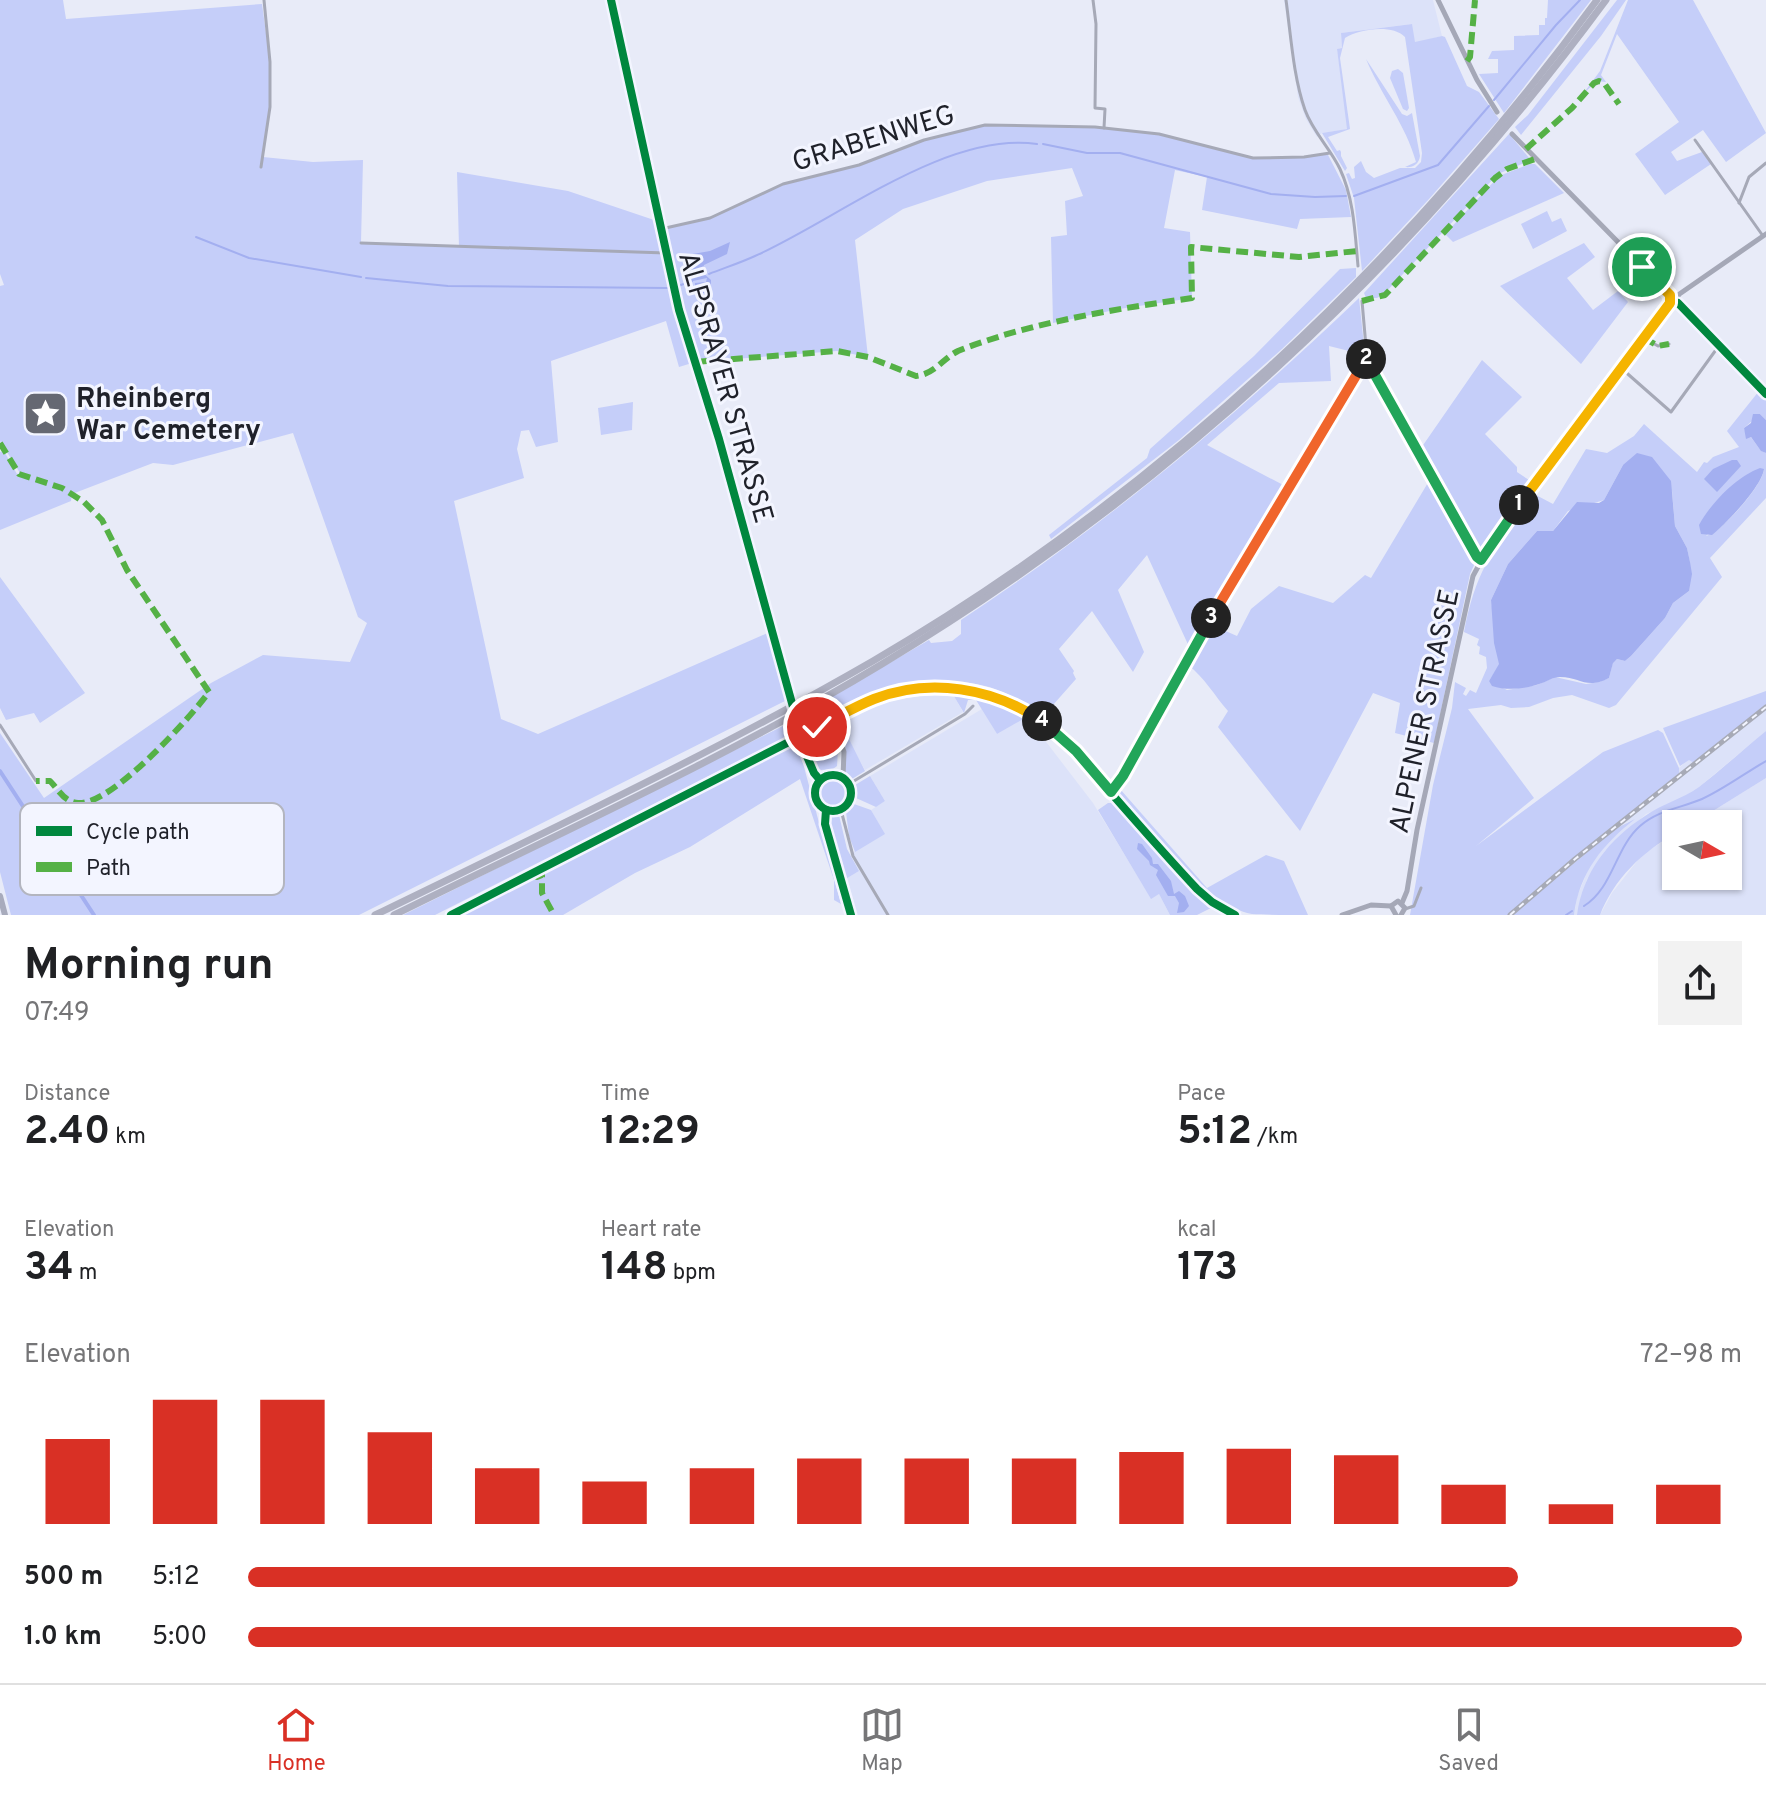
<!DOCTYPE html>
<meta charset="utf-8">
<style>
body{margin:0;font-family:Overpass,sans-serif;background:#f2f2f2;color:#202124;height:100vh;display:flex;flex-direction:column;font-size:30px;white-space:nowrap}
*{box-sizing:border-box;margin:0}
p{font-size:26px;color:#757577}
.icon{flex:none;width:44px;height:44px;fill:none;stroke:currentColor;stroke-width:2;stroke-linecap:round;stroke-linejoin:round}
.map{position:relative;height:915px;overflow:hidden}
.side{display:flex;flex-direction:column;background:#fff;flex:1}
.side>*{flex:none}
.needle{width:52px;rotate:99deg}
.tools{position:absolute;left:1662px;top:810px;display:grid;gap:16px}
.tools a{display:grid;place-items:center;width:80px;height:80px;border-radius:0px;background:#fff;box-shadow:0 2px 6px #0004;font-size:40px}
.pin{position:absolute;display:grid;place-items:center;width:68px;height:68px;color:#fff;margin:-34px;border:4px solid #fff;border-radius:50%;box-shadow:0 2px 8px #0007}
.km{position:absolute;width:40px;height:40px;margin:-20px;border-radius:50%;background:#222;color:#fff;font-size:22px;line-height:40px;text-align:center}
.round{display:grid;place-items:center;flex:none;width:84px;height:84px;border-radius:0px;background:#f2f2f2}
.headline{display:flex;align-items:center;justify-content:space-between;height:136px;padding:0 24px}
h1{font-size:44px;font-weight:700;line-height:60px}
.figures{display:grid;grid-template-columns:repeat(3,1fr);gap:12px;height:136px;padding:8px 24px}
.figures div{display:grid;align-content:center}
.figures b{font-size:40px;font-weight:700}
.figures small{font-size:22px;font-weight:400}
.figures p{font-size:22px}
.chart{height:224px;padding:16px 24px}
.chart p{display:flex;justify-content:space-between}
.chart svg{width:100%;height:144px;margin-top:8px;stroke:#d93025;stroke-width:6}
ul{padding:0 24px;list-style:none;font-size:26px}
li{display:grid;grid-template-columns:128px 96px 1fr;align-items:center;height:60px}
li i{height:20px;border-radius:10px;background:#d93025}
.tab-bar{display:flex;justify-content:space-around;align-items:center;height:112px;border-top:2px solid #e0e0e0;background:#fff;font-size:22px;color:#757577}
.tab-bar a{display:grid;justify-items:center;gap:4px}
.tab-bar .active{color:#d93025}
.map>svg:first-child{display:block}
.built{fill:#dce2f9}
.green{fill:#c5cef9;fill-rule:evenodd}
.water{fill:#a3aff0}
.lines{fill:none;stroke-linecap:round;stroke-linejoin:round}
.stream{stroke:#a3aff0;stroke-width:2}
.canal{stroke:#a3aff0;stroke-width:4}
.street{stroke:#a6a9b7;stroke-width:3}
.secondary{stroke:#a5a8b7;stroke-width:5}
.primary{stroke:#a8abbc;stroke-width:6}
.highway{stroke:#aeb0c1;stroke-width:7}
.rail-casing{stroke:#a7aab6;stroke-width:5}
.rail{stroke:#f3f5ff;stroke-width:2;stroke-dasharray:6;stroke-linecap:butt}
.secondary-bridge{stroke:#a5a8b7;stroke-width:5}
.quiet{stroke:#55b146;stroke-width:6;stroke-dasharray:12 6;stroke-linecap:butt}
.cycleway-casing{stroke:#f3f5ff;stroke-width:13}
.cycleway{stroke:#00873e;stroke-width:8}
.split-1-casing{stroke:#fff;stroke-width:16}
.split-2-casing{stroke:#fff;stroke-width:16}
.split-3-casing{stroke:#fff;stroke-width:16}
.split-4-casing{stroke:#fff;stroke-width:16}
.split-5-casing{stroke:#fff;stroke-width:16}
.split-1{stroke:#f5b400;stroke-width:10}
.split-2{stroke:#22a559;stroke-width:10}
.split-3{stroke:#f0652b;stroke-width:10}
.split-4{stroke:#22a559;stroke-width:10}
.split-5{stroke:#f5b400;stroke-width:10}
.labels{text-anchor:middle;stroke-width:6;stroke-linejoin:round;paint-order:stroke}
.street-label{font-size:28px;fill:#1f212a;stroke:#f3f5ff}
.poi-label{font-size:28px;font-weight:bold;fill:#1f212a;stroke:#f3f5ff;text-anchor:start}
.key{fill:#f3f5ff;stroke:#b3b5bf;stroke-width:2}
.key-label{font-size:22px;fill:#1f212a}
</style>
<div class="map">
<svg width="1766" height="915" viewBox="0 0 1766 915">
<rect width="100%" height="100%" fill="#e8ebf8"/>
<g class="built">
<polygon points="1284,0 1433,0 1442,36 1415,43 1411,24 1341,33 1342,48 1337,49 1348,129 1322,133 1317,137 1306,119 1298,97"/>
<polygon points="922,693 952,693 963,712 865,770 842,729 843,721 891,699"/>
<polygon points="1766,705 1766,731 1699,787 1677,801 1646,814 1605,851 1587,879 1577,915 1574,915 1577,897 1590,865 1609,841 1631,820 1615,829 1512,915 1508,915 1678,775 1679,768 1689,759 1694,763"/>
<polygon points="982,709 997,734 1027,717 1093,803 1151,898 1159,894 1170,915 855,915 844,880 859,871 850,854 884,834 871,810 885,801 870,776"/>
<polygon points="1766,778 1766,915 1600,915 1612,893 1642,855 1676,833 1676,876 1728,876 1728,824 1692,824"/>
</g>
<g class="green">
<polygon points="0,0 63,0 66,19 262,4 270,62 270,107 263,157 313,162 363,160 361,242 459,247 457,172 568,191 657,221 668,285 692,363 679,367 666,321 551,361 558,442 536,447 529,430 521,431 517,449 524,478 454,501 501,719 538,734 772,631 785,701 359,915 11,915 0,872 0,733 44,798 211,683 263,655 350,662 367,623 358,617 293,433 173,465 153,463 72,494 71,501 0,530 0,452 4,451 17,474 20,473 0,441 0,286 4,285 0,274"/>
<polygon points="1548,0 1591,0 1504,113 1479,74 1498,73 1498,59 1488,59 1492,51 1514,50 1514,36 1539,35 1539,25 1545,25 1545,18 1547,18"/>
<polygon points="1617,0 1626,0 1601,36 1521,135 1515,127 1528,115"/>
<polygon points="1628,0 1693,0 1766,133 1726,162 1703,130 1671,152 1677,161 1702,152 1711,164 1665,195 1635,154 1679,122 1617,34 1601,75 1606,82 1597,81 1583,94 1600,71"/>
<path d="M 1412,24 L 1415,42 L 1442,36 L 1445,37 L 1467,86 L 1479,92 L 1499,119 L 1429,199 L 1362,271 L 1354,198 L 1346,174 L 1349,173 L 1352,179 L 1355,178 L 1354,167 L 1361,161 L 1366,172 L 1374,178 L 1400,168 L 1415,168 L 1421,162 L 1422,153 L 1405,37 C 1392,24 1360,29 1345,38 L 1340,58 L 1350,129 L 1328,137 L 1337,151 L 1340,150 L 1341,152 L 1341,156 L 1347,168 L 1345,171 L 1322,133 L 1347,129 L 1337,49 L 1342,48 L 1341,33 Z"/>
<path d="M 1366,59 L 1402,114 L 1407,116 L 1412,113 L 1420,156 C 1419,164 1413,168 1405,167 L 1416,162 C 1406,125 1381,95 1366,59 Z"/>
<polygon points="1398,69 1403,73 1409,108 1407,111 1403,109 1390,78 1392,71"/>
<polygon points="985,125 1095,127 1159,134 1253,158 1304,157 1327,153 1346,190 1351,217 1300,219 1297,229 1202,210 1207,177 1175,170 1164,228 1190,232 1192,298 1119,309 1053,323 1051,237 1067,235 1065,201 1083,196 1072,168 987,181 903,209 855,240 868,357 837,351 695,362 661,229 710,218 783,184 859,165 924,140"/>
<polygon points="1509,134 1530,159 1529,161 1498,174 1384,294 1377,298 1366,298 1364,293"/>
<polygon points="1530,164 1535,164 1564,193 1453,242 1445,234 1499,176"/>
<polygon points="1547,211 1552,222 1561,218 1567,231 1533,249 1521,224"/>
<polygon points="1584,243 1595,257 1567,278 1593,310 1618,291 1628,302 1581,364 1500,286"/>
<polygon points="1356,268 1356,277 1282,349 1179,440 1051,539 1049,535 1147,458 1150,449 1254,356 1340,269"/>
<path d="M 1359,298 L 1365,355 L 1329,346 L 1331,381 L 1279,383 L 1207,445 L 1287,487 L 1191,651 L 1147,555 L 1118,590 L 1144,652 L 1133,672 L 1092,611 L 1059,649 L 1074,671 L 1073,673 L 1076,679 L 1045,714 C 1027,704 1009,693 989,687 C 927,670 857,695 803,728 L 800,715 L 929,640 L 931,643 L 952,641 L 961,634 L 961,620 C 1105,525 1235,417 1359,298 Z"/>
<polygon points="1482,360 1522,397 1485,434 1517,467 1517,472 1532,482 1478,555 1470,545 1419,451"/>
<path d="M 1759,391 L 1766,397 L 1766,420 L 1760,414 L 1744,428 L 1746,434 C 1755,438 1757,450 1766,453 L 1766,498 L 1710,558 L 1722,577 L 1616,705 L 1609,708 L 1572,695 L 1553,698 L 1529,707 L 1511,708 L 1501,705 L 1468,709 L 1534,798 L 1476,846 L 1603,752 L 1658,730 L 1663,733 L 1679,768 L 1679,775 L 1508,915 L 1410,915 L 1433,785 L 1452,708 L 1455,682 L 1466,688 L 1463,694 L 1466,696 L 1470,690 L 1476,693 L 1487,668 L 1486,657 L 1479,654 L 1480,647 L 1477,645 L 1479,639 L 1464,632 C 1476,568 1496,545 1534,494 L 1553,504 L 1586,449 L 1607,453 L 1634,436 L 1644,424 L 1697,472 L 1704,462 L 1707,463 L 1713,457 L 1739,447 L 1727,431 ZM 1623,465 L 1672,491 L 1675,526 L 1687,548 L 1690,563 L 1689,591 L 1673,603 L 1665,618 L 1631,656 L 1625,661 L 1617,659 L 1613,662 L 1609,678 L 1599,682 L 1586,684 L 1555,677 L 1537,685 L 1507,690 L 1489,681 L 1500,664 L 1491,600 L 1508,564 L 1537,531 L 1553,531 L 1568,511 L 1604,500 ZM 1764,469 C 1763,485 1723,531 1706,536 Z"/>
<polygon points="633,402 632,430 601,435 598,408"/>
<path d="M 1429,481 L 1468,554 L 1475,563 L 1470,574 L 1434,743 L 1395,733 L 1400,703 L 1373,693 L 1300,831 L 1218,727 L 1228,711 C 1214,695 1205,678 1188,665 L 1212,625 L 1237,636 L 1251,609 L 1279,586 L 1333,603 L 1365,575 L 1371,578 Z"/>
<polygon points="0,577 85,693 40,723 34,713 6,720 0,708"/>
<polygon points="1766,691 1766,705 1694,763 1689,760 1680,766 1663,728"/>
<polygon points="952,693 993,702 1027,717 997,734 976,700 968,700 964,713"/>
<polygon points="791,722 794,733 435,915 403,915"/>
<polygon points="842,725 865,771 852,779 845,771 846,749 839,727"/>
<path d="M 1766,731 L 1766,778 L 1692,824 L 1676,824 L 1676,833 C 1642,852 1614,879 1600,915 L 1577,915 C 1583,872 1609,839 1645,816 C 1662,804 1682,799 1699,787 C 1722,769 1744,749 1766,731 Z"/>
<polygon points="818,732 829,734 838,750 837,766 833,769 821,770 811,762 804,739"/>
<polygon points="797,741 841,904 834,900 834,880 800,779 690,847 635,873 563,915 461,915"/>
<polygon points="870,776 885,801 876,807 856,798 855,785"/>
<circle cx="833" cy="793" r="15"/>
<path d="M 1120,789 L 1207,888 L 1266,855 L 1284,861 L 1308,915 C 1291,915 1269,915 1252,914 C 1202,904 1152,830 1119,792 Z"/>
<polygon points="1108,803 1114,803 1121,809 1198,894 1227,915 1211,908 1197,915 1170,915 1159,894 1151,899 1098,810"/>
<polygon points="854,804 871,810 885,834 855,852 849,836 846,812"/>
<polygon points="839,815 847,849 859,871 844,880 828,823 828,818"/>
<path d="M 1635,819 C 1603,844 1579,873 1574,915 L 1512,915 L 1615,829 Z"/>
</g>
<g class="water">
<polygon points="730,242 727,254 704,265 702,272 711,280 711,290 699,295 695,293 695,283 706,282 707,278 688,282 689,273 681,272 687,269 682,259 687,255 710,251"/>
<polygon points="1753,414 1760,414 1766,420 1766,453 1761,451 1751,437 1746,439 1744,428 1751,423"/>
<path d="M 1637,453 L 1652,457 L 1671,481 L 1675,526 L 1687,548 L 1690,562 L 1692,574 L 1689,591 L 1673,603 L 1665,618 L 1631,656 L 1625,661 L 1617,659 L 1613,663 L 1609,678 C 1586,690 1581,677 1560,677 C 1553,677 1548,681 1542,683 C 1527,689 1507,691 1492,686 L 1489,681 L 1499,664 L 1494,643 L 1491,600 L 1508,564 L 1537,531 L 1553,531 L 1577,502 L 1599,503 L 1604,500 L 1623,465 Z"/>
<polygon points="1732,460 1737,460 1741,466 1717,492 1704,479 1713,469"/>
<path d="M 1760,468 L 1764,469 C 1762,486 1727,523 1712,535 L 1701,534 L 1699,525 C 1711,503 1736,477 1760,468 Z"/>
<polygon points="1138,843 1142,844 1152,858 1153,864 1158,864 1171,881 1174,894 1179,891 1185,896 1189,906 1184,912 1177,913 1179,903 1175,896 1168,896 1156,875 1158,870 1150,865 1149,861 1137,849"/>
</g>
<g class="lines">
<g class="stream">
<polyline points="1494,100 1556,25 1580,0"/>
<polyline points="1043,144 1087,153 1120,153 1271,194 1315,197 1346,196"/>
<polyline points="1354,196 1438,165 1489,106"/>
<polyline points="196,237 249,258 361,277"/>
<path d="M 709,274 C 724,268 740,263 755,256 C 836,220 946,131 1037,144"/>
<polyline points="366,278 448,286 667,288"/>
<polyline points="678,286 692,281"/>
<path d="M 1584,906 C 1613,888 1615,848 1640,826 C 1658,810 1681,808 1702,799 C 1724,789 1745,773 1766,761"/>
<polyline points="1566,915 1572,911"/>
</g>
<polyline class="canal" points="0,771 94,915"/>
<g class="street">
<polyline points="1093,0 1096,24 1095,108 1105,109 1104,128"/>
<path d="M 1286,0 C 1291,36 1293,75 1305,110 C 1313,132 1330,148 1340,169 C 1354,199 1355,233 1358,266"/>
<polyline points="1695,140 1763,236"/>
<polyline points="261,167 270,107 270,62 264,0"/>
<polyline points="1739,203 1749,177 1766,163"/>
<polyline points="661,229 710,218 783,184 859,165 924,140 985,125 1095,127 1159,134 1253,158 1304,157 1330,153"/>
<polyline points="361,243 666,253"/>
<polyline points="1644,338 1658,346 1669,344"/>
<polyline points="1367,358 1474,553 1481,560"/>
<polyline points="1621,368 1671,412 1718,347"/>
<polyline points="0,725 36,781"/>
<polyline points="849,784 965,714 973,706"/>
<polyline points="1111,792 1123,776 1247,554 1367,358 1362,301"/>
<polyline points="841,810 853,856 888,915"/>
<polyline points="1405,909 1414,906 1421,888"/>
</g>
<g class="secondary">
<polyline points="611,0 679,310 719,439 790,696"/>
<polyline points="1438,0 1477,80 1497,112"/>
<polyline points="1512,134 1670,295"/>
<polyline points="1678,295 1766,234"/>
<polyline points="1678,303 1766,394"/>
<polyline points="834,719 844,752 843,777"/>
<polyline points="827,722 839,742"/>
<polyline points="802,741 810,766 820,780"/>
<circle cx="833" cy="793" r="18"/>
<polyline points="826,810 825,824 851,915"/>
<polyline points="1402,903 1407,891 1417,830 1473,576 1493,539 1665,309 1670,303 1678,303 1678,295 1670,295 1670,303"/>
<path d="M 451,915 L 873,699 C 941,678 1009,689 1062,737 C 1080,754 1095,774 1111,793 C 1139,825 1168,858 1197,889 L 1212,902 L 1235,915"/>
<polyline points="1342,915 1371,905 1391,906"/>
<polyline points="1396,915 1391,906 1398,901 1405,908 1401,915"/>
</g>
<polyline class="primary" points="0,896 5,915"/>
<g class="highway">
<path d="M 375,915 C 543,833 712,754 873,661 C 1157,495 1404,264 1597,0"/>
<path d="M 394,915 C 557,834 725,759 882,664 C 1166,493 1409,267 1606,0"/>
</g>
<defs>
<polyline id="rail" points="1510,915 1575,859 1766,707"/>
</defs>
<use href="#rail" class="rail-casing"/>
<use href="#rail" class="rail"/>
<g class="secondary-bridge">
<polyline points="790,696 797,722"/>
<polyline points="799,728 802,741"/>
</g>
<g class="quiet">
<polyline points="1467,61 1470,57 1475,0"/>
<polyline points="1526,149 1572,108 1594,83 1599,81 1604,83 1619,104"/>
<polyline points="1362,301 1385,295 1495,178 1507,169 1535,159"/>
<polyline points="1644,338 1658,346 1669,344"/>
<path d="M 695,362 L 837,351 L 868,357 L 916,376 C 935,374 942,359 958,351 C 972,345 989,340 1004,335 C 1066,317 1129,307 1192,298 L 1191,247 L 1299,257 L 1357,251"/>
<path d="M 0,443 L 19,474 L 62,488 L 84,502 L 102,520 L 127,570 L 209,692 C 190,718 111,806 78,803 C 64,802 59,790 50,781 L 36,781"/>
<polyline points="535,873 537,877 542,875 542,893 554,915"/>
</g>
<defs>
<g id="cycleway">
<polyline points="611,0 679,310 719,439 806,754 814,773 820,780"/>
<polyline points="1678,303 1766,394"/>
<circle cx="833" cy="793" r="18"/>
<polyline points="826,810 825,824 851,915"/>
<path d="M 451,915 L 873,699 C 941,678 1009,689 1062,737 C 1080,754 1095,774 1111,793 C 1139,825 1168,858 1197,889 L 1212,902 L 1235,915"/>
</g>
</defs>
<use href="#cycleway" class="cycleway-casing"/>
<use href="#cycleway" class="cycleway"/>
</g>
<g class="lines">
<defs>
<polyline id="split-1" points="1519,505 1670,303 1670,295 1642,267"/>
<polyline id="split-2" points="1366,359 1477,557 1481,560 1519,505"/>
<polyline id="split-3" points="1211,618 1366,359"/>
<polyline id="split-4" points="1042,721 1076,751 1111,792 1123,776 1211,618"/>
<path id="split-5" d="M 817,727 C 836,718 854,707 874,699 C 930,677 993,688 1042,721"/>
</defs>
<use href="#split-1" class="split-1-casing"/>
<use href="#split-2" class="split-2-casing"/>
<use href="#split-3" class="split-3-casing"/>
<use href="#split-4" class="split-4-casing"/>
<use href="#split-5" class="split-5-casing"/>
<use href="#split-1" class="split-1"/>
<use href="#split-2" class="split-2"/>
<use href="#split-3" class="split-3"/>
<use href="#split-4" class="split-4"/>
<use href="#split-5" class="split-5"/>
</g>
<defs>
<symbol id="sight-square" viewBox="-11 -11 22 22"><rect x="-9" y="-9" width="18" height="18" rx="4" fill="#656872" stroke="#f3f5ff"/><path d="M0-6L1.8-2.2L6-1.7L2.9 1.2L3.7 5.4L0 3.3L-3.7 5.4L-2.9 1.2L-6-1.7L-1.8-2.2Z" fill="#fff"/></symbol>
</defs>
<g fill-rule="evenodd">
<use href="#sight-square" x="20" y="388" width="51" height="51"/>
</g>
<g class="labels">
<g class="street-label">
<text transform="translate(873 137) rotate(-17)" y="10">GRABENWEG</text>
<text transform="translate(727 387) rotate(74)" y="10">ALPSRAYER STRASSE</text>
<text transform="translate(1423 711) rotate(-78)" y="10">ALPENER STRASSE</text>
</g>
<g class="poi-label">
<text x="76" y="407">Rheinberg<tspan x="76" dy="32">War Cemetery</tspan></text>
</g>
</g>
<rect x="20" y="803" width="264" height="92" rx="12" class="key"/>
<rect x="36" y="826" width="36" height="10" fill="#00873e"/>
<rect x="36" y="862" width="36" height="10" fill="#55b146"/>
<g class="key-label">
<text x="86" y="839">Cycle path</text>
<text x="86" y="875">Path</text>
</g>
</svg>
<div class="tools">
<a><svg class="needle" viewBox="-14 -14 28 28"><path d="M0-13l5 13h-10z" fill="#e53935"/><path d="M0 13l5-13h-10z" fill="#757577"/></svg></a>
</div>
<div class="pin" style="left:1642px;top:267px;background:#1e9e55"><svg class="icon" aria-label="arrive" viewBox="0 0 24 24"><path d="M6 21V4h12l-3 4 3 4H6"/></svg></div>
<div class="pin" style="left:817px;top:727px;background:#d93025"><svg class="icon" aria-label="check" viewBox="0 0 24 24"><path d="M5 12l5 5 9-10"/></svg></div>
<b class="km" style="left:1519px;top:505px">1</b>
<b class="km" style="left:1366px;top:359px">2</b>
<b class="km" style="left:1211px;top:618px">3</b>
<b class="km" style="left:1042px;top:721px">4</b>
</div>
<section class="side">
<div class="headline"><div><h1>Morning run</h1><p>07:49</p></div><a class="round"><svg class="icon" aria-label="share" viewBox="0 0 24 24"><path d="M12 15V3M7 8l5-5 5 5M5 13v7h14v-7"/></svg></a></div>
<div class="figures">
<div><p>Distance</p><b>2.40<small> km</small></b></div>
<div><p>Time</p><b>12:29</b></div>
<div><p>Pace</p><b>5:12<small> /km</small></b></div>
</div>
<div class="figures">
<div><p>Elevation</p><b>34<small> m</small></b></div>
<div><p>Heart rate</p><b>148<small> bpm</small></b></div>
<div><p>kcal</p><b>173</b></div>
</div>
<div class="chart"><p><span>Elevation</span>72–98 m</p>
<svg viewBox="0 0 160 44" preserveAspectRatio="none"><path d="M5 44V18M15 44V6M25 44V6M35 44V16M45 44V27M55 44V31M65 44V27M75 44V24M85 44V24M95 44V24M105 44V22M115 44V21M125 44V23M135 44V32M145 44V38M155 44V32"/></svg>
</div>
<ul>
<li><b>500 m</b>5:12<i style="width:85%"></i></li>
<li><b>1.0 km</b>5:00<i style="width:100%"></i></li>
</ul>
</section>
<nav class="tab-bar">
<a class="active"><svg class="icon" aria-label="home" viewBox="0 0 24 24"><path d="M3 11l9-7 9 7M6 9v11h12V9"/></svg>Home</a>
<a><svg class="icon" aria-label="map" viewBox="0 0 24 24"><path d="M3 6l6-2 6 2 6-2v14l-6 2-6-2-6 2zM9 4v14M15 6v14"/></svg>Map</a>
<a><svg class="icon" aria-label="saved" viewBox="0 0 24 24"><path d="M7 4h10v16l-5-4-5 4z"/></svg>Saved</a>
</nav>
